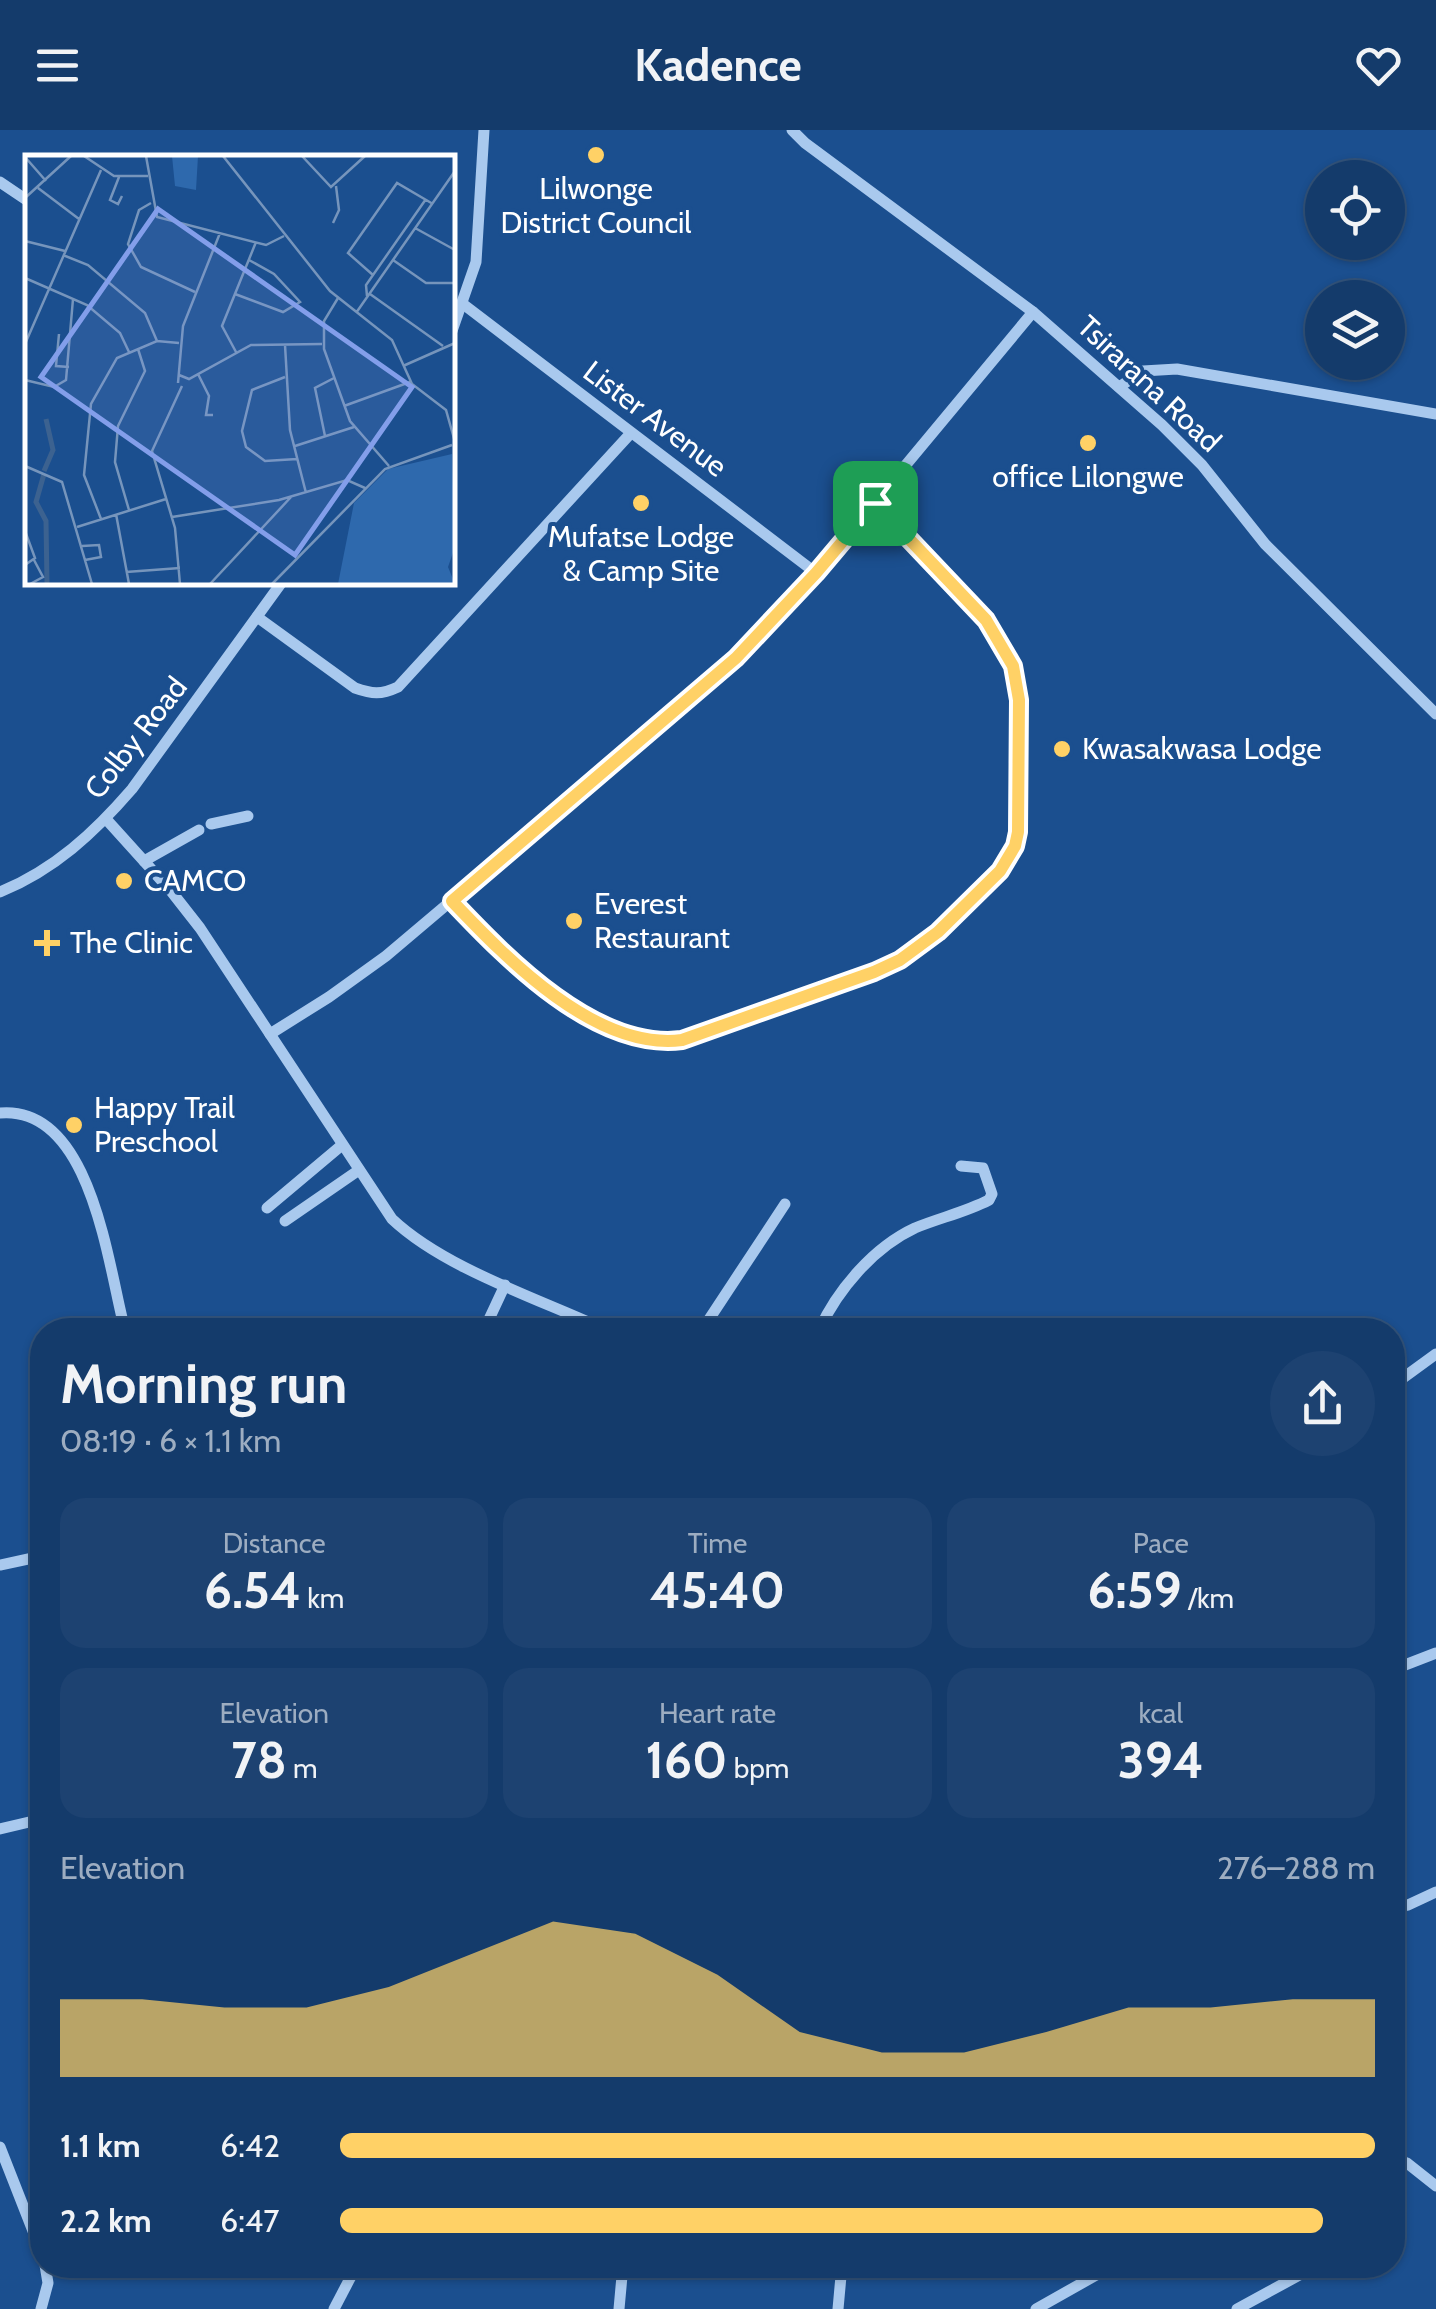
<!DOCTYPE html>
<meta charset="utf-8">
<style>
body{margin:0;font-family:Cabin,sans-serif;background:#1d4271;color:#f1f3f6;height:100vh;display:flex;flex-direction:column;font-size:38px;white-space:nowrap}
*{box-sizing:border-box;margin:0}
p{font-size:32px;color:#9dadc1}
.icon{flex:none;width:55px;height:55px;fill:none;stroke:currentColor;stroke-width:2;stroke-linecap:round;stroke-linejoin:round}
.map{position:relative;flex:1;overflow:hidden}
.panel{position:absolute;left:30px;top:1188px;width:1375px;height:960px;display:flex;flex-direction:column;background:#143b6b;border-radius:40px;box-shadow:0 2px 8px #0004,0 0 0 2px #33557e}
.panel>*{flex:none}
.buttons{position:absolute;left:1305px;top:30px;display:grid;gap:20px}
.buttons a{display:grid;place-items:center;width:100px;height:100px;border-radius:50%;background:#143b6b;box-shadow:0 2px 8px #0004,0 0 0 2px #33557e;font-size:50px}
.pin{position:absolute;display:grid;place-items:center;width:85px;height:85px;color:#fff;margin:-42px;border-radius:20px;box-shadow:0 5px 15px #0006}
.round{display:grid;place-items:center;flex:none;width:105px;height:105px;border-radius:52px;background:#1d4271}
.overview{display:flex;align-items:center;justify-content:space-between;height:170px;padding:0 30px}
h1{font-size:55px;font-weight:700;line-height:75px}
.metrics{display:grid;grid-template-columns:repeat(3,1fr);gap:15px;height:170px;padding:10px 30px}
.metrics div{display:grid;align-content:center;border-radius:25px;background:#1d4271;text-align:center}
.metrics b{font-size:50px;font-weight:700}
.metrics small{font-size:28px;font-weight:400}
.metrics p{font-size:28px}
.chart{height:280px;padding:20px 30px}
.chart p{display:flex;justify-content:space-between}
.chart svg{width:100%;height:180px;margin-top:10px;fill:#ffd166;opacity:.7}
ul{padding:0 30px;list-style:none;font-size:32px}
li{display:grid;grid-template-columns:160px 120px 1fr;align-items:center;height:75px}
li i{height:25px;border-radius:12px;background:#ffd166}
header{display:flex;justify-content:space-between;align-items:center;height:130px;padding:0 30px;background:#143b6b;font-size:45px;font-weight:700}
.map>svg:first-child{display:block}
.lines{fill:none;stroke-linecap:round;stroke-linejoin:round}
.minor{stroke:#a9c9ee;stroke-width:11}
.route-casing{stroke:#fff;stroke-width:20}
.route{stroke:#ffd166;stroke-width:12}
.poi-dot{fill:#ffd166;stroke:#1b4f8f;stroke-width:4}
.labels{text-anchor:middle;stroke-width:8;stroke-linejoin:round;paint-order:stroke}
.poi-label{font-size:30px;fill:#fff;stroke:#1b4f8f;text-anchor:start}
.street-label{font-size:30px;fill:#fff;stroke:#1b4f8f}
.inset-river{fill:none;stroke:#3c6290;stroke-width:5}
.inset-road{fill:none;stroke:#7695bc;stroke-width:2.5}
.view{fill:#839eea;fill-opacity:0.15;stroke:#839eea;stroke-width:5}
.inset-edge{fill:none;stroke:#fff;stroke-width:5}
</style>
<header><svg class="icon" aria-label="menu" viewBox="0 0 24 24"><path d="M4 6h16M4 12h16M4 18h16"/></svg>Kadence<svg class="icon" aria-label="heart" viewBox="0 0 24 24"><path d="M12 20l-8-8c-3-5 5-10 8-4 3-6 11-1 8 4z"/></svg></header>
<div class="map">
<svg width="1436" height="2179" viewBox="0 0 1436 2179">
<rect width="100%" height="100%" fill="#1b4f8f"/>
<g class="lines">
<g class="minor">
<polyline points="792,0 805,13 1033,182 1162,295 1202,335 1265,414 1436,584"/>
<polyline points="0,52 28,71"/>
<polyline points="463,174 816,443"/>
<polyline points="452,201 476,132 484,0"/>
<polyline points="1119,257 1143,241 1177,239 1436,284"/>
<path d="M 257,487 L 355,558 C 372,564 381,565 398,557 L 631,303"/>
<path d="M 106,689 L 171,761 L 200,798 L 392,1089 C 445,1139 540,1169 606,1200"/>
<polyline points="211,694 248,686"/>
<polyline points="144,731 199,700"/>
<path d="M 0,762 C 54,740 94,703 132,659 L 282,452"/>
<path d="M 452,771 C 502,823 594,918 671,911 C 699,909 726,896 752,887 C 792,872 833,857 874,842 C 924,818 1003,757 1019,702 L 1017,552 C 1003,492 918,419 875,373"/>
<polyline points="270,904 329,867 386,826 710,552 762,503 816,443 1033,182"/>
<path d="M 0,983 C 92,975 108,1137 125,1200"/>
<polyline points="267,1078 342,1015"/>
<polyline points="285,1091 359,1040"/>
<polyline points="484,1200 505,1155"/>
<polyline points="702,1200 785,1074"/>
<path d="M 819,1200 C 838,1159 874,1117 915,1098 C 939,1088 966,1082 989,1070 L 992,1064 L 983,1038 L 961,1036"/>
<polyline points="1392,1256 1436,1224"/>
<polyline points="0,1435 42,1426"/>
<polyline points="1392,1540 1436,1523"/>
<polyline points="0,1699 42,1689"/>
<polyline points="1392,1778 1408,1775 1436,1762"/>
<polyline points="0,2017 42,2124"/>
<polyline points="1392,2027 1407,2033 1436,2056"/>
<polyline points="27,2084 42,2075"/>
<polyline points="41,2179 48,2153 45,2135"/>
<polyline points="334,2179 357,2135"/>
<polyline points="619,2179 623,2135"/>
<polyline points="838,2179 842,2135"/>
<polyline points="1036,2179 1114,2135"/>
<polyline points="1237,2179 1305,2142 1311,2135"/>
</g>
</g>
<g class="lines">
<defs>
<path id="route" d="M 875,373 L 986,490 L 1013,536 L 1019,570 L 1018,702 L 1015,716 L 1000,741 L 938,802 L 900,830 L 874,842 L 682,910 C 596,921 507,829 452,771 L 736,528 L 816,443 Z"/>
</defs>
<use href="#route" class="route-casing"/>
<use href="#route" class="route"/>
</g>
<g class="poi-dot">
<circle cx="596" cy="25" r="10"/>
<circle cx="1088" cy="313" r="10"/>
<circle cx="641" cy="373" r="10"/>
<circle cx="1062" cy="619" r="10"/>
<circle cx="124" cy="751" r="10"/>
<circle cx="574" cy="791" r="10"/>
<path d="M42 798h10v10h10v10h-10v10h-10v-10h-10v-10h10z"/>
<circle cx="74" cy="995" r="10"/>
</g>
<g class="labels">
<g class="poi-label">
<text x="596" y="69" text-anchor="middle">Lilwonge<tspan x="596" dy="34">District Council</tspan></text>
<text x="1088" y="357" text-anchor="middle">office Lilongwe</text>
<text x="641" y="417" text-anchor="middle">Mufatse Lodge<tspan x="641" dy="34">&amp; Camp Site</tspan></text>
<text x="1082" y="629">Kwasakwasa Lodge</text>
<text x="144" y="761">CAMCO</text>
<text x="594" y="784">Everest<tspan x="594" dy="34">Restaurant</tspan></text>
<text x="70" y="823">The Clinic</text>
<text x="94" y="988">Happy Trail<tspan x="94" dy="34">Preschool</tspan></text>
</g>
<g class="street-label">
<text transform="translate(1149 254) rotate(43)" y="10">Tsirarana Road</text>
<text transform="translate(655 289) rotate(37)" y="10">Lister Avenue</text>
<text transform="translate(136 608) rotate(-52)" y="10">Colby Road</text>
</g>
</g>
<g transform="translate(25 25)">
<rect width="430" height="430" fill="#1b4f8f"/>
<path d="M 147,1 L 173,1 L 171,35 L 150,31 ZM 427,299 L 430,392 L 423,412 L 430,429 L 313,429 L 329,348 L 363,314 Z" fill="#2e69ad"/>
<path class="inset-river" d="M 19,316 L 28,295 L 21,264M 19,319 L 11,347 L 21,366 L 22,429"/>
<path class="inset-road" d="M 59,1 L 89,21 L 123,21M 121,1 L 132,62 L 241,90 L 259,81M 198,1 L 305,136 L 367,185 L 387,229 L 421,255 L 430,287M 277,1 L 306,32 L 340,1M 0,2 L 21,26M 94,22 L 85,45 L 93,49 L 97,41M 13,33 L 54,64M 0,43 L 46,1M 126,48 L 114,55 L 103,89 L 116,112 L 170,137M 308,68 L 314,55 L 311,31M 390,73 L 430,95M 0,86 L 40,96M 38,100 L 63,110 L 120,158 L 132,186M 368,105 L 401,128 L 430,128M 348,120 L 323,98 L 372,28 L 408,49M 0,123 L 62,150 L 95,178 L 104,197M 210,139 L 258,157 L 275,147 L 249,119 L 224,105M 345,139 L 418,191M 342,141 L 341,130 L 401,44M 313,143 L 299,166 L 299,194 L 325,266 L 364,311M 331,158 L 430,16M 34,179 L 31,211 L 44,212M 0,189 L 76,15M 260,190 L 265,275 L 281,338M 211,197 L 197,171 L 231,87M 378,211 L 430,188M 173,219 L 184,241 L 181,260 L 188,260M 154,220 L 164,224 L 226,190 L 297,189M 260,222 L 227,235 L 217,276 L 221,292 L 240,306 L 272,304M 0,225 L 29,232 L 41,225 L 48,144M 153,228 L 158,171 L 195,78M 319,251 L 385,227M 300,281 L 290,233 L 309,223M 270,291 L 329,272M 0,311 L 37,327 L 67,429M 104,355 L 90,307 L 93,271 L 120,216 L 113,194M 91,359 L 104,429M 147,362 L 254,345 L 322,325 L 340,333M 76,364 L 59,320 L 66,249 L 92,203 L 132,186 L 154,188M 52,372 L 141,344M 0,376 L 10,403 L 0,410M 57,391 L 74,390 L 76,402 L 60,405M 101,417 L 155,413M 5,429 L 18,422 L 9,405M 155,429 L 150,373 L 127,296 L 157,231M 185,429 L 266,342M 247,429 L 360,314 L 427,290"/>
<path class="view" d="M 133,54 L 387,232 L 270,400 L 16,222 Z"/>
<rect width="430" height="430" class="inset-edge"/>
</g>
</svg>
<div class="buttons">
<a><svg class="icon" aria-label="locate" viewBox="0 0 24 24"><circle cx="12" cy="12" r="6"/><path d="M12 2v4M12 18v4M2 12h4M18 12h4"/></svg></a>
<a><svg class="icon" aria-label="layers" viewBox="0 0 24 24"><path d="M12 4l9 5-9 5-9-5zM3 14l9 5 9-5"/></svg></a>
</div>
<div class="pin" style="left:875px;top:373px;background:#1e9e55"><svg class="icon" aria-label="arrive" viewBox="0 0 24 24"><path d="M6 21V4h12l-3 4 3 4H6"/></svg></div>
<section class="panel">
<div class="overview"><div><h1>Morning run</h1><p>08:19 · 6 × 1.1 km</p></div><a class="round"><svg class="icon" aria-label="share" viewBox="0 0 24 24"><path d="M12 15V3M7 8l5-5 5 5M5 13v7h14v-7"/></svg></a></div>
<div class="metrics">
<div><p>Distance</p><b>6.54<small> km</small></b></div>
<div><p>Time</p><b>45:40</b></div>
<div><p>Pace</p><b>6:59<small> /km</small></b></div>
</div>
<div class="metrics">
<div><p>Elevation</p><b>78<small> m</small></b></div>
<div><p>Heart rate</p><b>160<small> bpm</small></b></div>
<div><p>kcal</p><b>394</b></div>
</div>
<div class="chart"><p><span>Elevation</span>276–288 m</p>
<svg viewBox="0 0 160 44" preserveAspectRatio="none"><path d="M0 44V25L10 25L20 27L30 27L40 22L50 14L60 6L70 9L80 19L90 33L100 38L110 38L120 33L130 27L140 27L150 25L160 25V44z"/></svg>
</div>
<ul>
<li><b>1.1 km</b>6:42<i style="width:100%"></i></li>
<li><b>2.2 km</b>6:47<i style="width:95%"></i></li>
</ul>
</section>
</div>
